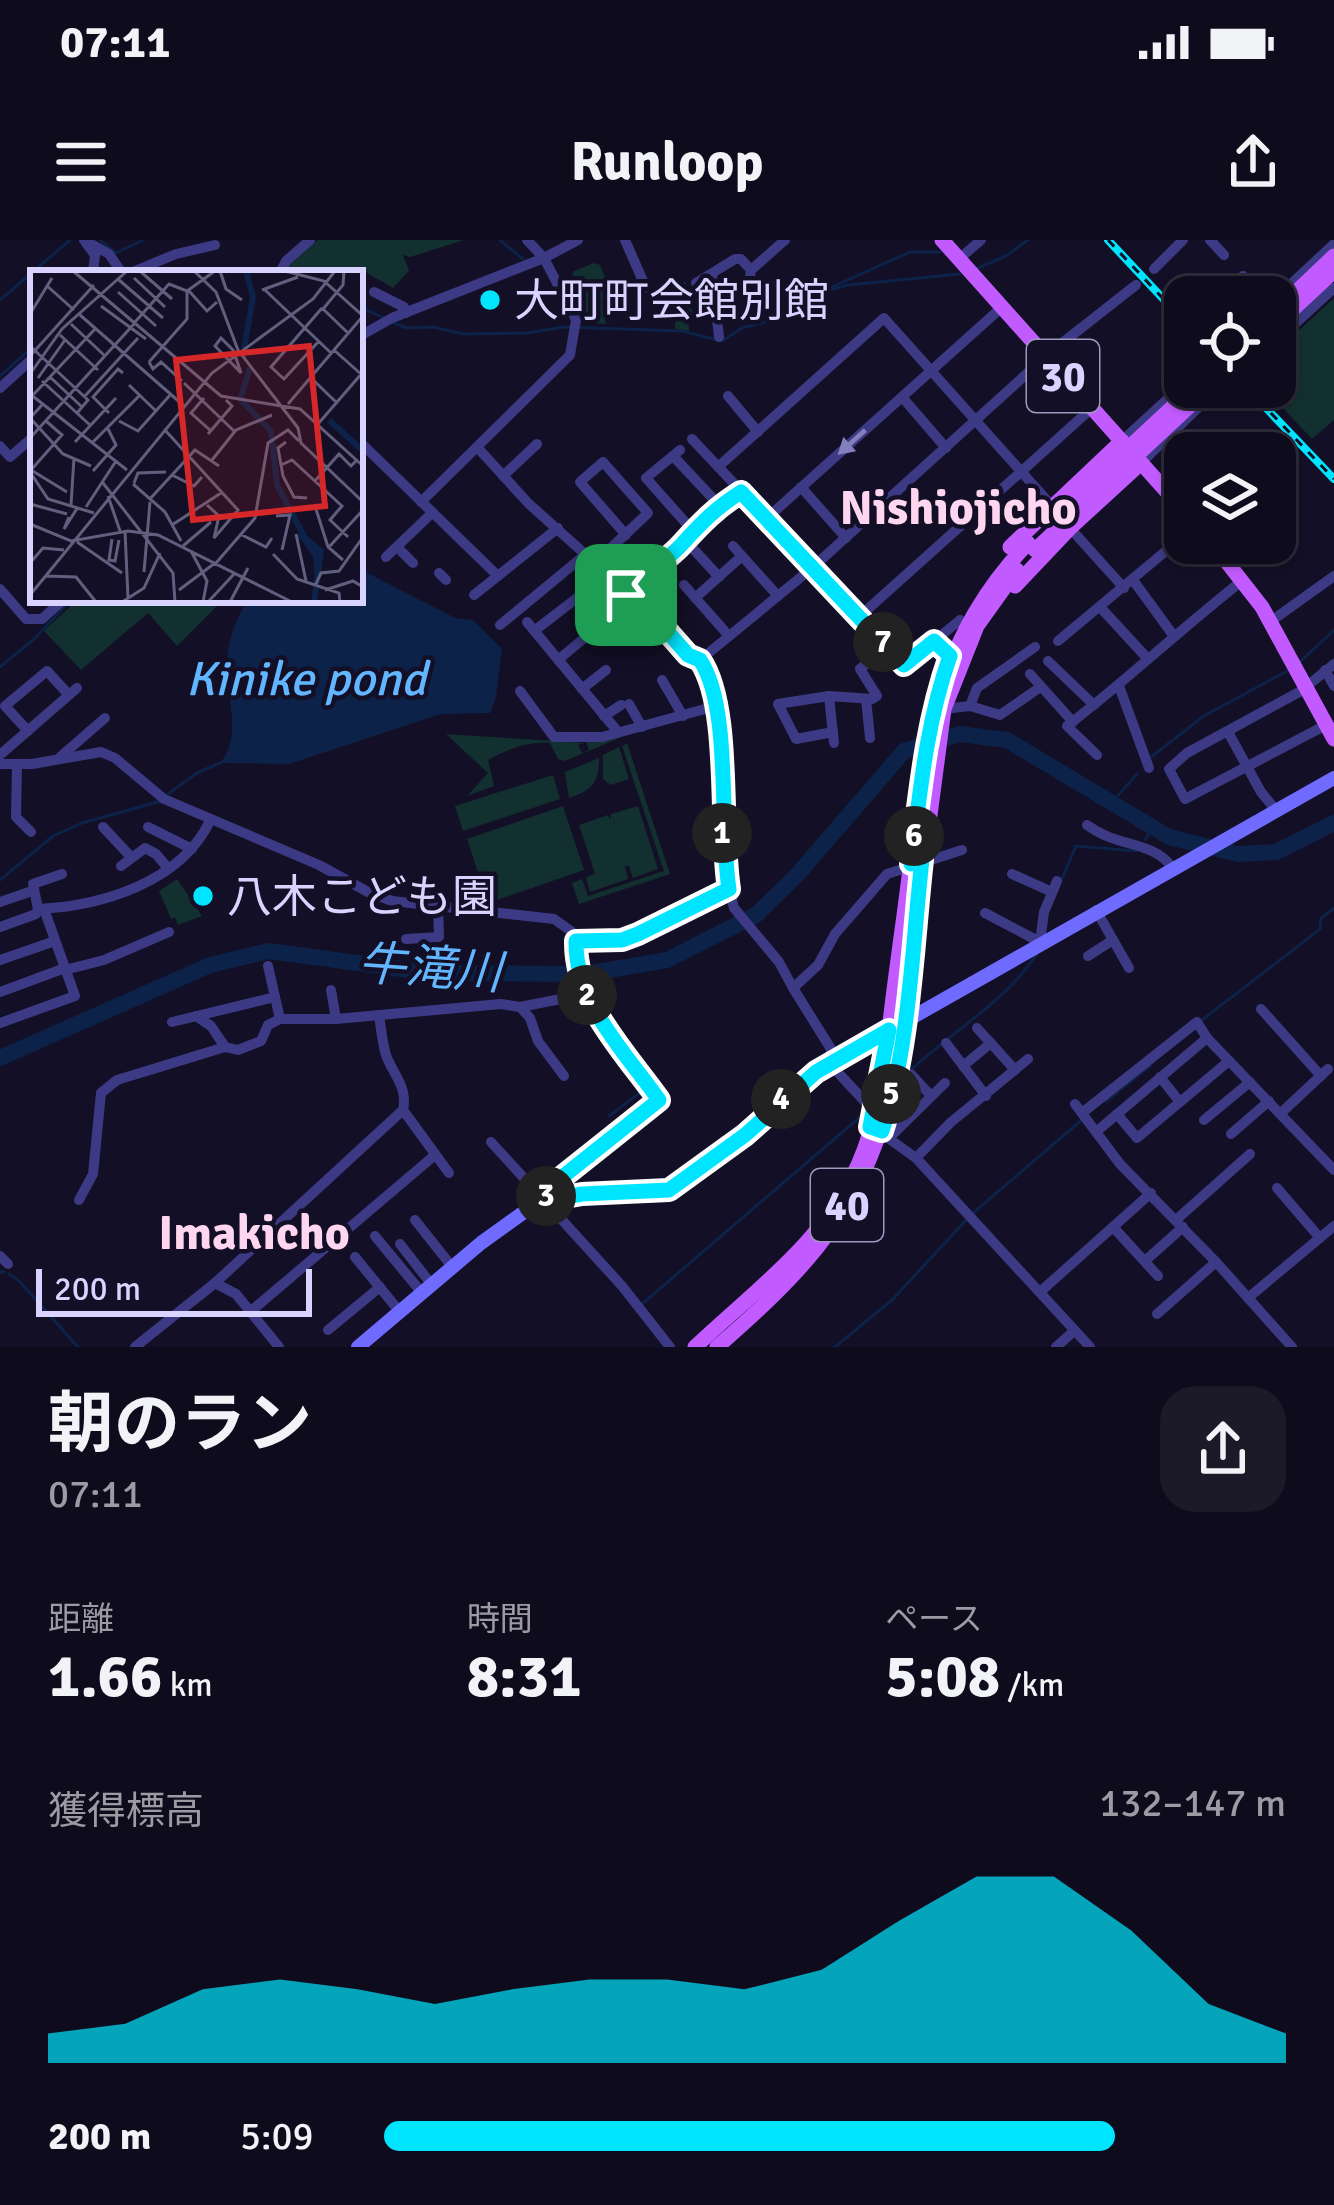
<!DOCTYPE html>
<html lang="ja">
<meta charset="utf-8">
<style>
body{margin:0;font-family:Signika,"Noto Sans JP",sans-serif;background:#1c1929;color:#f1f3f6;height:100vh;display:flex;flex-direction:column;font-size:45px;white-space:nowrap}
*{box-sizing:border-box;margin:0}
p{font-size:39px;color:#9b9ba3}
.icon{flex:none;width:66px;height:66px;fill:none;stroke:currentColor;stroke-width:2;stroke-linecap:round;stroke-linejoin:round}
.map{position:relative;height:1107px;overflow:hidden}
.details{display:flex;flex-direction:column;background:#0e0b1c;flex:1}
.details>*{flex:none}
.tools{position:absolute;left:1164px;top:36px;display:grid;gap:24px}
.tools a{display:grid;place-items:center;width:132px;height:132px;border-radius:24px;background:#0e0b1c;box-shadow:0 3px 9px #0004,0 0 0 3px #2e2b3b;font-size:60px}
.scale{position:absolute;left:36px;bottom:30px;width:276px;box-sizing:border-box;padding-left:12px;border:6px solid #d9d4ff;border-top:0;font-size:33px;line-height:42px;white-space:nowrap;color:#d9d4ff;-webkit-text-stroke:9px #130f26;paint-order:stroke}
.pin{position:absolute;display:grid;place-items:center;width:102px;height:102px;color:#fff;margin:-51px;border-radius:24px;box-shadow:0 6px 18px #0006}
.km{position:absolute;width:60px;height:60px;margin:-30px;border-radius:50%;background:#222;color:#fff;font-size:33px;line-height:60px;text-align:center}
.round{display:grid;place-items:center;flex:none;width:126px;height:126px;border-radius:36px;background:#1c1929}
.head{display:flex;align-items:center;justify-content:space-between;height:204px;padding:0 48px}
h1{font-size:66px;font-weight:700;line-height:90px}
.metrics{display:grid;grid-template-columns:repeat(3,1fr);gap:18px;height:204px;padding:12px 48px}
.metrics div{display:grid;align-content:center}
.metrics b{font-size:60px;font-weight:700}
.metrics small{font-size:33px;font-weight:400}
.metrics p{font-size:33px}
.chart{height:336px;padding:24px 48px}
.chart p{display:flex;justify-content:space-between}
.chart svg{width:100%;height:216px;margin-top:12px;fill:#00e5ff;opacity:.7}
ul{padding:0 48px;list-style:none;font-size:39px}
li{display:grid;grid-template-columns:192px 144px 1fr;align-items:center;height:90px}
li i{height:30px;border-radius:15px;background:#00e5ff}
.status{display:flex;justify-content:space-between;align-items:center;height:84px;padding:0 60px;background:#0e0b1c;direction:ltr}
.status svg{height:33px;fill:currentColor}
header{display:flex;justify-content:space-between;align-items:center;height:156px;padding:0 48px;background:#0e0b1c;font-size:54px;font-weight:700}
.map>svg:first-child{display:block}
.green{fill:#12302f}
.water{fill:#0c2248}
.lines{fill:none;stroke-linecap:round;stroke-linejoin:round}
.stream{stroke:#0c2248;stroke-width:3}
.river{stroke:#0c2248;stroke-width:16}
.minor{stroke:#3d3a85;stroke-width:10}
.secondary{stroke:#6f6bff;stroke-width:14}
.primary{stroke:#c25bff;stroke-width:15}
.rail-casing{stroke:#00e5ff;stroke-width:8}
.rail{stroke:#130f26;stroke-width:3;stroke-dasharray:9;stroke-linecap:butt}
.primary-bridge{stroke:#c25bff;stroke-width:15}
.oneway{fill:#837fbc}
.route-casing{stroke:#fff;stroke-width:24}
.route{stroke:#00e5ff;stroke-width:15}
.poi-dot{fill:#00e5ff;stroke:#130f26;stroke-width:4.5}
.labels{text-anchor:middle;stroke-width:9;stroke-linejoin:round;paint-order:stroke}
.shield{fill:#130f26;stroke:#9e99be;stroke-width:3}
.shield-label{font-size:42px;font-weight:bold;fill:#d9d4ff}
.poi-label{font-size:45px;fill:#d9d4ff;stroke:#130f26;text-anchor:start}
.neighbourhood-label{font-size:48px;font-weight:bold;fill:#ffd6f0;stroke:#130f26}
.water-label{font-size:48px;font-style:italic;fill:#62b6ff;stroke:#130f26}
.inset-river{fill:none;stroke:#0c2248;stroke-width:6}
.inset-road{fill:none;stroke:#625e7d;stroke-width:3}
.view{fill:#d62828;fill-opacity:0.15;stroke:#d62828;stroke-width:6}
.inset-edge{fill:none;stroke:#d9d4ff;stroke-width:6}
</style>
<div class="status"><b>07:11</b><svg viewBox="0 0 49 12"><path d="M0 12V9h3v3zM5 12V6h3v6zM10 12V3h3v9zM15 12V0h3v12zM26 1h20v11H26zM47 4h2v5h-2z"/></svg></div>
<header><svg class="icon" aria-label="menu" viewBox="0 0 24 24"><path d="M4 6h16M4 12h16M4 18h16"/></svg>Runloop<svg class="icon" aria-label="share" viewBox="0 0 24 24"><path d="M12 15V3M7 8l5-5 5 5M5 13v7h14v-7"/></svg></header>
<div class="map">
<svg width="1334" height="1107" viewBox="0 0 1334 1107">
<rect width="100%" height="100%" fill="#130f26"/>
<g class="green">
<polygon points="318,0 464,0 410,17 403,15 409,31 393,48 364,31 360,37 360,33 286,30 296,15"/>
<polygon points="594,23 600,25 611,51 602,61 606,84 588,83 585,61 572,32"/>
<polygon points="678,42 686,42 693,77 688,78 689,91 675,89"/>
<polygon points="1334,58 1334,180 1312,199 1263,147 1275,147 1275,112"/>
<polygon points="77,360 209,360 216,367 177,406 148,373 81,430 44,391"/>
<path d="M 446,494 L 584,503 L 578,505 L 582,513 L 589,510 L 586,502 L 624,496 L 565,521 L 558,519 L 550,503 C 526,501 509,509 488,520 L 494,546 L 467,556 L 488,533 Z"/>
<polygon points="627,503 670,634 579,664 572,643 582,639 588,656 664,631 622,506"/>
<polygon points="619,507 629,539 610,545 603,539 603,515"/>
<path d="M 599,518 C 599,542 593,550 569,558 L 565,532 Z"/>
<polygon points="553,535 560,559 463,591 455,566"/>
<polygon points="563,566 584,630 488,663 467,599"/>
<polygon points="638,566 658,629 633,638 629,626 625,626 628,639 590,652 586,637 595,634 579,585 608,575 610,580 611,574"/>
<polygon points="177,639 202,676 178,685 175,677 171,679 159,651"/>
</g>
<path class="water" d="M 360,329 L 455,378 L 473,380 L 502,409 L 496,457 L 490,473 L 441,474 L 289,524 L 220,523 C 241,498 229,465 227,436 C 225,408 233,383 248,360 L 360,360 Z"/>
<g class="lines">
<g class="stream">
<polyline points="100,0 116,13 143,0"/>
<polyline points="500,0 523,19"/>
<polyline points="976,29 1006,16 1028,0"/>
<polyline points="163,33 176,29 192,33"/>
<polyline points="247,33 275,32"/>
<polyline points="823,51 910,12 940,12"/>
<polyline points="0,60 70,0"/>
<polyline points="360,67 386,79"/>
<polyline points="394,83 407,88 433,87 463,94 527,93 565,87 682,91 722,101 742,88 791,75 826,51 848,45 960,34"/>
<polyline points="0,136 33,107"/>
<polyline points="1301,421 1334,390"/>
<polyline points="0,427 33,400 71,360"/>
<polyline points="1149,519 1202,477 1287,431"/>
<polyline points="168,554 197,533 220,523"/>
<polyline points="1112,562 1137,534"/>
<polyline points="1145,600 1153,587"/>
<polyline points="0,640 53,596 82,583 161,561"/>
<polyline points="1061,641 1076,606 1136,611"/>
<polyline points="1202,780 1320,689 1321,678 1334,668"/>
<path d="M 913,828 C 954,790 1005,762 1037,714"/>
<polyline points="1106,861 1150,826"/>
<polyline points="609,876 645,849"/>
<polyline points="973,973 1084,878"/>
<polyline points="0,1032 4,1032"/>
<polyline points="9,1034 19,1041 78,1107"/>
<polyline points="642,1064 860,877"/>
<polyline points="835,1107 892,1060 967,979"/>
</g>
<polyline class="river" points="0,818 210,725 269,711 431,733 586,734 667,720 756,675 798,634 904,511 960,494 1007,500 1169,597 1238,614 1276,612 1334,583"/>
<g class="minor">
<polyline points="84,0 109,14 122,33"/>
<polyline points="625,0 646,48"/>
<polyline points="1210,0 1224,15"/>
<polyline points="86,3 95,15 93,33"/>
<polyline points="959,19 981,0"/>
<polyline points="1154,29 1183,0"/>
<polyline points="130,33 176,14 215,5"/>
<polyline points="280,33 286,21 310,0"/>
<polyline points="712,35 719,97"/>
<polyline points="1243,36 1260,57"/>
<polyline points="696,43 735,19 741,19 751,30"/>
<polyline points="374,52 404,67 406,73"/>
<polyline points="1275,59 1334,4"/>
<polyline points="764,60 750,36 751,30 785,0"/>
<polyline points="360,96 392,78 544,18 578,0"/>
<polyline points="1275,102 1334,48"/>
<polyline points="0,148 33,118"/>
<polyline points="728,156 758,192"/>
<polyline points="902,157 946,208"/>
<polyline points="692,199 905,425 960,380"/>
<polyline points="1122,201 1185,143"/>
<polyline points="360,202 498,336"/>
<polyline points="0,206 10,217 33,197"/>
<polyline points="477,207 529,264 651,373 688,415 700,420 707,430 718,479 723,610 729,649 734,668 779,722 793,748"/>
<polyline points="680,210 646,238 692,290"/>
<polyline points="673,216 720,266"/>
<polyline points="1141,223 1200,166"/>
<polyline points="718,227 884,78 1052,266"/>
<polyline points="503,236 537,204"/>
<polyline points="801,247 846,298"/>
<polyline points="421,262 570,115 576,80 544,18 527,0"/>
<polyline points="766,279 1001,68"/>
<polyline points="1070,288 1124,348"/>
<polyline points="685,300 719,337"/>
<polyline points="733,306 778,356"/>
<polyline points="397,307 413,323"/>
<polyline points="386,317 432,273"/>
<polyline points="595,323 648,273 603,222 580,242 626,295"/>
<polyline points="439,333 446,340"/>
<polyline points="1133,340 1173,395"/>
<polyline points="684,345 729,396"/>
<polyline points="0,349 26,379 42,379 63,360"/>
<polyline points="474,355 558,288"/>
<path d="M 626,355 C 642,332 666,323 683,303 C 702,282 717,267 741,252"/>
<polyline points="695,358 742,316"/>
<polyline points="1101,368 1147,418"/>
<polyline points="859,377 1092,168"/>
<polyline points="527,382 618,492"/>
<polyline points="1270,382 1334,336"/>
<polyline points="500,385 586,314"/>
<polyline points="597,388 630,357"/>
<polyline points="534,391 607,335"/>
<polyline points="619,398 651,373"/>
<polyline points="1058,401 1185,295"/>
<polyline points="558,420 582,400"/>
<polyline points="700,420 812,328 1052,111 1136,45"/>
<polyline points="1048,421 1094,465"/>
<polyline points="1325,430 1334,446"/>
<polyline points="1030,434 1073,482"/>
<polyline points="662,440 683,476"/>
<polyline points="1119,446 1149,528"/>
<polyline points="582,449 606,430"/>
<polyline points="520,451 554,497 602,497 716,466"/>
<polyline points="829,456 834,503"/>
<polyline points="866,459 870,498"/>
<polyline points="629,464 642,487"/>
<polyline points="970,466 977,448 1035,407"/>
<polyline points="944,469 970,466 1000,475 1039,448"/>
<polyline points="604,476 621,465"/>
<polyline points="1326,485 1185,559 1169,529 1187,513 1301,451 1334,424"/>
<polyline points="28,491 5,466 47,431 69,455"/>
<polyline points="833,492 796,499 778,464 829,456 872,459 877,456 860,429 887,407"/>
<polyline points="1228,492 1261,552 1275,569"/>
<polyline points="0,515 77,448"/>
<path d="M 1097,515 L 1067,486 C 1128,439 1183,387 1243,340"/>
<polyline points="59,518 105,478"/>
<polyline points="0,524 32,524 101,512 115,518 164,559 319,625 368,652 392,661 554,679 571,691 576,701 576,717 593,769 659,860 556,942 543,960"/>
<polyline points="17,524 16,577 31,592"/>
<path d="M 1087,585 C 1118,608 1151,600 1172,627"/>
<polyline points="103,587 131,617"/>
<polyline points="148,587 192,609"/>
<polyline points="121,626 145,608 156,614 167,627"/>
<polyline points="1012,634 1052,652"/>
<polyline points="0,662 32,651"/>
<polyline points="38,669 33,644 62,634"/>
<polyline points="1096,670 1129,728"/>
<polyline points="985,673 1040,702 1044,672 1057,641"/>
<path d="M 0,687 L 36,674 L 38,669 C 101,666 180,643 210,581"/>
<polyline points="406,699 439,697 438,667"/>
<polyline points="576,701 621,700 637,695 729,649"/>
<polyline points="1088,716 1113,700"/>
<polyline points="0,720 55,701"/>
<polyline points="268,726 280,779"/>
<polyline points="65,730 104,720 169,692"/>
<polyline points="331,750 336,779"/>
<polyline points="0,752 65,728"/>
<polyline points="520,767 586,754"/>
<polyline points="1261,769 1321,836"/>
<polyline points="196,776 211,786 225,807"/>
<polyline points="172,782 275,757"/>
<polyline points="0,783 75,756 44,669"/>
<polyline points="977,788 1015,830"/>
<polyline points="946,803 986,856"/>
<polyline points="963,826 991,803"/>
<polyline points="911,834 931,856"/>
<polyline points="1160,837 1180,862"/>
<polyline points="1075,864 1120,924 1216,1022 1292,1107"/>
<polyline points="869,866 830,824 831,809 793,748 818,725 835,694 887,634 962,610"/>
<polyline points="403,870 449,933"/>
<polyline points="1082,873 1197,782 1207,798 1334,930"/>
<polyline points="1281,873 1328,829"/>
<polyline points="1117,874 1137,898 1229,821"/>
<polyline points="1204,880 1250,842"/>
<polyline points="874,888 916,918 1090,1107"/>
<polyline points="1096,892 1207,798"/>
<polyline points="1231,894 1269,861"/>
<polyline points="890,897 945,843"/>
<polyline points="491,902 622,1046 670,1107"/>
<polyline points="916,918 950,883 1028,819"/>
<polyline points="1277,948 1320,998"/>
<polyline points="79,960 93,934 101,853 117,840 225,807 238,810 261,801 268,785 280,779 336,779 501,764 520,767 530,778 538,801 564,836"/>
<polyline points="415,980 453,1028"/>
<polyline points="1176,980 1250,914"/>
<polyline points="1113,987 1158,1036"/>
<polyline points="375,996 422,1053"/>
<polyline points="400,1004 432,1045"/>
<polyline points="0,1016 8,1024"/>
<polyline points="355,1017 400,1072"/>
<polyline points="1145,1021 1183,987"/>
<polyline points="215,1043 236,1054 279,1107"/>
<polyline points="1040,1052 1151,953"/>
<polyline points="1248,1058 1334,986"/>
<polyline points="250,1072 435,915"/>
<polyline points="1157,1074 1216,1022"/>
<polyline points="328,1090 380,1047"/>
<path d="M 135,1107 L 215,1043 L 403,870 C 408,846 393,835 386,815 C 382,802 381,788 379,775"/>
<polyline points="1056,1107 1074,1091"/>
</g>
<polyline class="secondary" points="358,1107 481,1003 538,962 582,954 669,950 744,895 816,832 1334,538"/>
<g class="primary">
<polyline points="942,0 1185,272"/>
<polyline points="1275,72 1334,16"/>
<polyline points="1275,86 1334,31"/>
<polyline points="1212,303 1262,367 1334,499"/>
<polyline points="1010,307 1122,201"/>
<polyline points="1015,346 1070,288 1141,223"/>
<path d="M 695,1107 C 755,1050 823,1003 858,925 C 879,879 885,824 891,774 C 897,723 905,672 911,620 C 927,495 936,399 1028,303"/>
<path d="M 717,1107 C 815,1022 867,963 896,833 L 944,469 L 977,386 L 1017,330"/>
</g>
<defs>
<g id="rail">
<polyline points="1108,0 1185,82"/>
<polyline points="1246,147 1334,239"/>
</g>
</defs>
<use href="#rail" class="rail-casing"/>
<use href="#rail" class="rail"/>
<g class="primary-bridge">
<polyline points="1060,272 1194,147"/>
<polyline points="1035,310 1210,147"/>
</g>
</g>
<defs><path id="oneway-solid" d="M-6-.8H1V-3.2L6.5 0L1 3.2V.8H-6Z" transform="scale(3)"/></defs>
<use class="oneway" href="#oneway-solid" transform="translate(852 202) rotate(138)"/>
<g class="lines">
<defs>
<path id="route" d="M 741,252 L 904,425 L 934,401 L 950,416 C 926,484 920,553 911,624 L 922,620 C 912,708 910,805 882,891 L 870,887 L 889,790 L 816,832 L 745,895 L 669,950 L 582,954 L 543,961 L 556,942 L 659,860 C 625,812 575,763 576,701 L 622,700 L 638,694 L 729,649 C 719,588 732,467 700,420 L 688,415 L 651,373 L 626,355 C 642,332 666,323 683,303 C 702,282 717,267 741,252 Z"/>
</defs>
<use href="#route" class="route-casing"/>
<use href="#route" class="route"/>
</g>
<g class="poi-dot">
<circle cx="490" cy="60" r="12"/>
<circle cx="203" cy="656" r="12"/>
</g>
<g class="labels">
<g class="shield">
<rect x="1027" y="100" width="72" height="72" rx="9"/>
<rect x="811" y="929" width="72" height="72" rx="9"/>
</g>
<g class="shield-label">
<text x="1063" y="151">30</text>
<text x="847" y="980">40</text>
</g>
<g class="poi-label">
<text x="514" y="76">大町町会館別館</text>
<text x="227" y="672">八木こども園</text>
</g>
<g class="neighbourhood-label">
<text x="958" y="284">Nishiojicho</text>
<text x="254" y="1009">Imakicho</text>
</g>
<g class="water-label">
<text x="306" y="455">Kinike pond</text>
<text transform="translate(430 727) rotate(4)" y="17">牛滝川</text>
</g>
</g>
<g transform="translate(30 30)">
<rect width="333" height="333" fill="#130f26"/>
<path class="inset-river" d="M 214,79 L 223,27 L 216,1M 220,98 L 210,129 L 241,161 L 247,215 L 275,268 L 291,281 L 284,332M 299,150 L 333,181M 270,264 L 286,285 L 287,303"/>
<path class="inset-road" d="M 43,1 L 191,126 L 270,139 L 333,196M 164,1 L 186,22 L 208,80 L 268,158 L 271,173 L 333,232M 190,1 L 196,19 L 212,30M 255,1 L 294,11 L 333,46 L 258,134M 111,2 L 142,29M 104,8 L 135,37M 89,10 L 133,48M 16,15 L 44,40M 234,19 L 301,83M 232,20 L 268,7M 159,21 L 177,41 L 187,32M 88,22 L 126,56M 71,36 L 116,69M 292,38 L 318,63M 293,39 L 313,15 L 314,1M 0,44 L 22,8M 50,45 L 153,135M 105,52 L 139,14 L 157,21 L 185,1M 41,54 L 75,86M 30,65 L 68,100M 0,76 L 58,130 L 47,143M 304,80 L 332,105M 204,81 L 191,68 L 185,76 L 211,103 L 205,85M 0,86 L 64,15M 119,92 L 157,49 L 157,21M 119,92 L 123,99 L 131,92 L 152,111M 0,104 L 32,59 L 97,1M 20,107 L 52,137M 280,107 L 307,133M 8,108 L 35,70M 254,109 L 241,97 L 292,38M 253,110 L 289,71M 12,111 L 61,156M 154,113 L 204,161M 99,115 L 126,141M 0,124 L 97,200M 3,125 L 65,59M 54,127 L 108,68M 174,128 L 161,143 L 181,161M 12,135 L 0,148 L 33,184 L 61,196M 79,143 L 63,127 L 88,99 L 93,103M 89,151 L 108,161 L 141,124M 288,154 L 333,102M 134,159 L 208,240 L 184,268 L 189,246 L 177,235M 178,164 L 202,136 L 196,130M 0,168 L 104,54M 45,172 L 86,128M 63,172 L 109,126M 256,172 L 248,178 L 253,206 L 264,227 L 277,228M 182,190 L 206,160 L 242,145M 251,195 L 262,190 L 312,236 L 300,250 L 318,267M 1,200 L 32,165 L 16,151M 1,200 L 37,222M 63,201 L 86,175 L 78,159M 0,202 L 18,229 L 64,243M 142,205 L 164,216 L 172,207M 285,211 L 309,184 L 321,196 L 326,191M 73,213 L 143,303 L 145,332M 104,213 L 108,203 L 136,202M 103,214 L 135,242 L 151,271M 78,226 L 90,261M 119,230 L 165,180 L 189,196M 0,234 L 37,244M 41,235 L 44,188M 285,236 L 298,277 L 313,290M 56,237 L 86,191M 246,246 L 260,245 L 252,280M 39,247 L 34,259 L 48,237M 0,254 L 41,271 L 98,261 L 128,265 L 262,332M 142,255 L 191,223M 95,261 L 98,328M 266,264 L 276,311M 212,265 L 236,277 L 242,268M 82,269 L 79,290 L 85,291 L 89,270M 47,272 L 92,303M 153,276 L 181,252M 299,277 L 333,240M 161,281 L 177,311 L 173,332M 243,284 L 267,309 L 309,323 L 310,332M 0,293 L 13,278 L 34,280M 186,293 L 225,248 L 238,173 L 258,160 L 269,171M 114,302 L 120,232M 16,306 L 46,307 L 66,332M 285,316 L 291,303 L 309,301 L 333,267M 149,320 L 185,293M 295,320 L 323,311 L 333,317M 0,325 L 182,103 L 283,29 L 305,1M 92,332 L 114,318 L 130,283M 178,332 L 205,303M 200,332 L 218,298"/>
<path class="view" d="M 279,76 L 295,236 L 163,250 L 146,90 Z"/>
<rect width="333" height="333" class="inset-edge"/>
</g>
</svg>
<div class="tools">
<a><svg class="icon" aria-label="locate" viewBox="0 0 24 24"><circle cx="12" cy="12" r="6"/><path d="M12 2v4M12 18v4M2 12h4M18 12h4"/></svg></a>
<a><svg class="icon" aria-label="layers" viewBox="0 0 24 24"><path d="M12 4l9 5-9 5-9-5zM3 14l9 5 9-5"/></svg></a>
</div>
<div class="scale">200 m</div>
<div class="pin" style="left:626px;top:355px;background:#1e9e55"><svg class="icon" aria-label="arrive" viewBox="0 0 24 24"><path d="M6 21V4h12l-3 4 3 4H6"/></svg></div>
<b class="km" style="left:722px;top:593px">1</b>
<b class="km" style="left:587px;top:755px">2</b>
<b class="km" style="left:546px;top:956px">3</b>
<b class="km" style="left:781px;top:859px">4</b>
<b class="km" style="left:891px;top:854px">5</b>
<b class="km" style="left:914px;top:596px">6</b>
<b class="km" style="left:883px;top:402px">7</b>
</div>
<section class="details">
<div class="head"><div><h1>朝のラン</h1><p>07:11</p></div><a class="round"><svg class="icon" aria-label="share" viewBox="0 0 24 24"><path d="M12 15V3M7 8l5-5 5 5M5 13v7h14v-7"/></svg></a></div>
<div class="metrics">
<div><p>距離</p><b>1.66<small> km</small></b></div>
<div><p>時間</p><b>8:31</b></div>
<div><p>ペース</p><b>5:08<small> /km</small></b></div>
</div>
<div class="chart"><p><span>獲得標高</span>132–147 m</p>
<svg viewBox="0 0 160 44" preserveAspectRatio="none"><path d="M0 44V38L10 36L20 29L30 27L40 29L50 32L60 29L70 27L80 27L90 29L100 25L110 15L120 6L130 6L140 17L150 32L160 38V44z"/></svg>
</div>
<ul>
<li><b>200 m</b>5:09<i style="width:81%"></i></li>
</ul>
</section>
